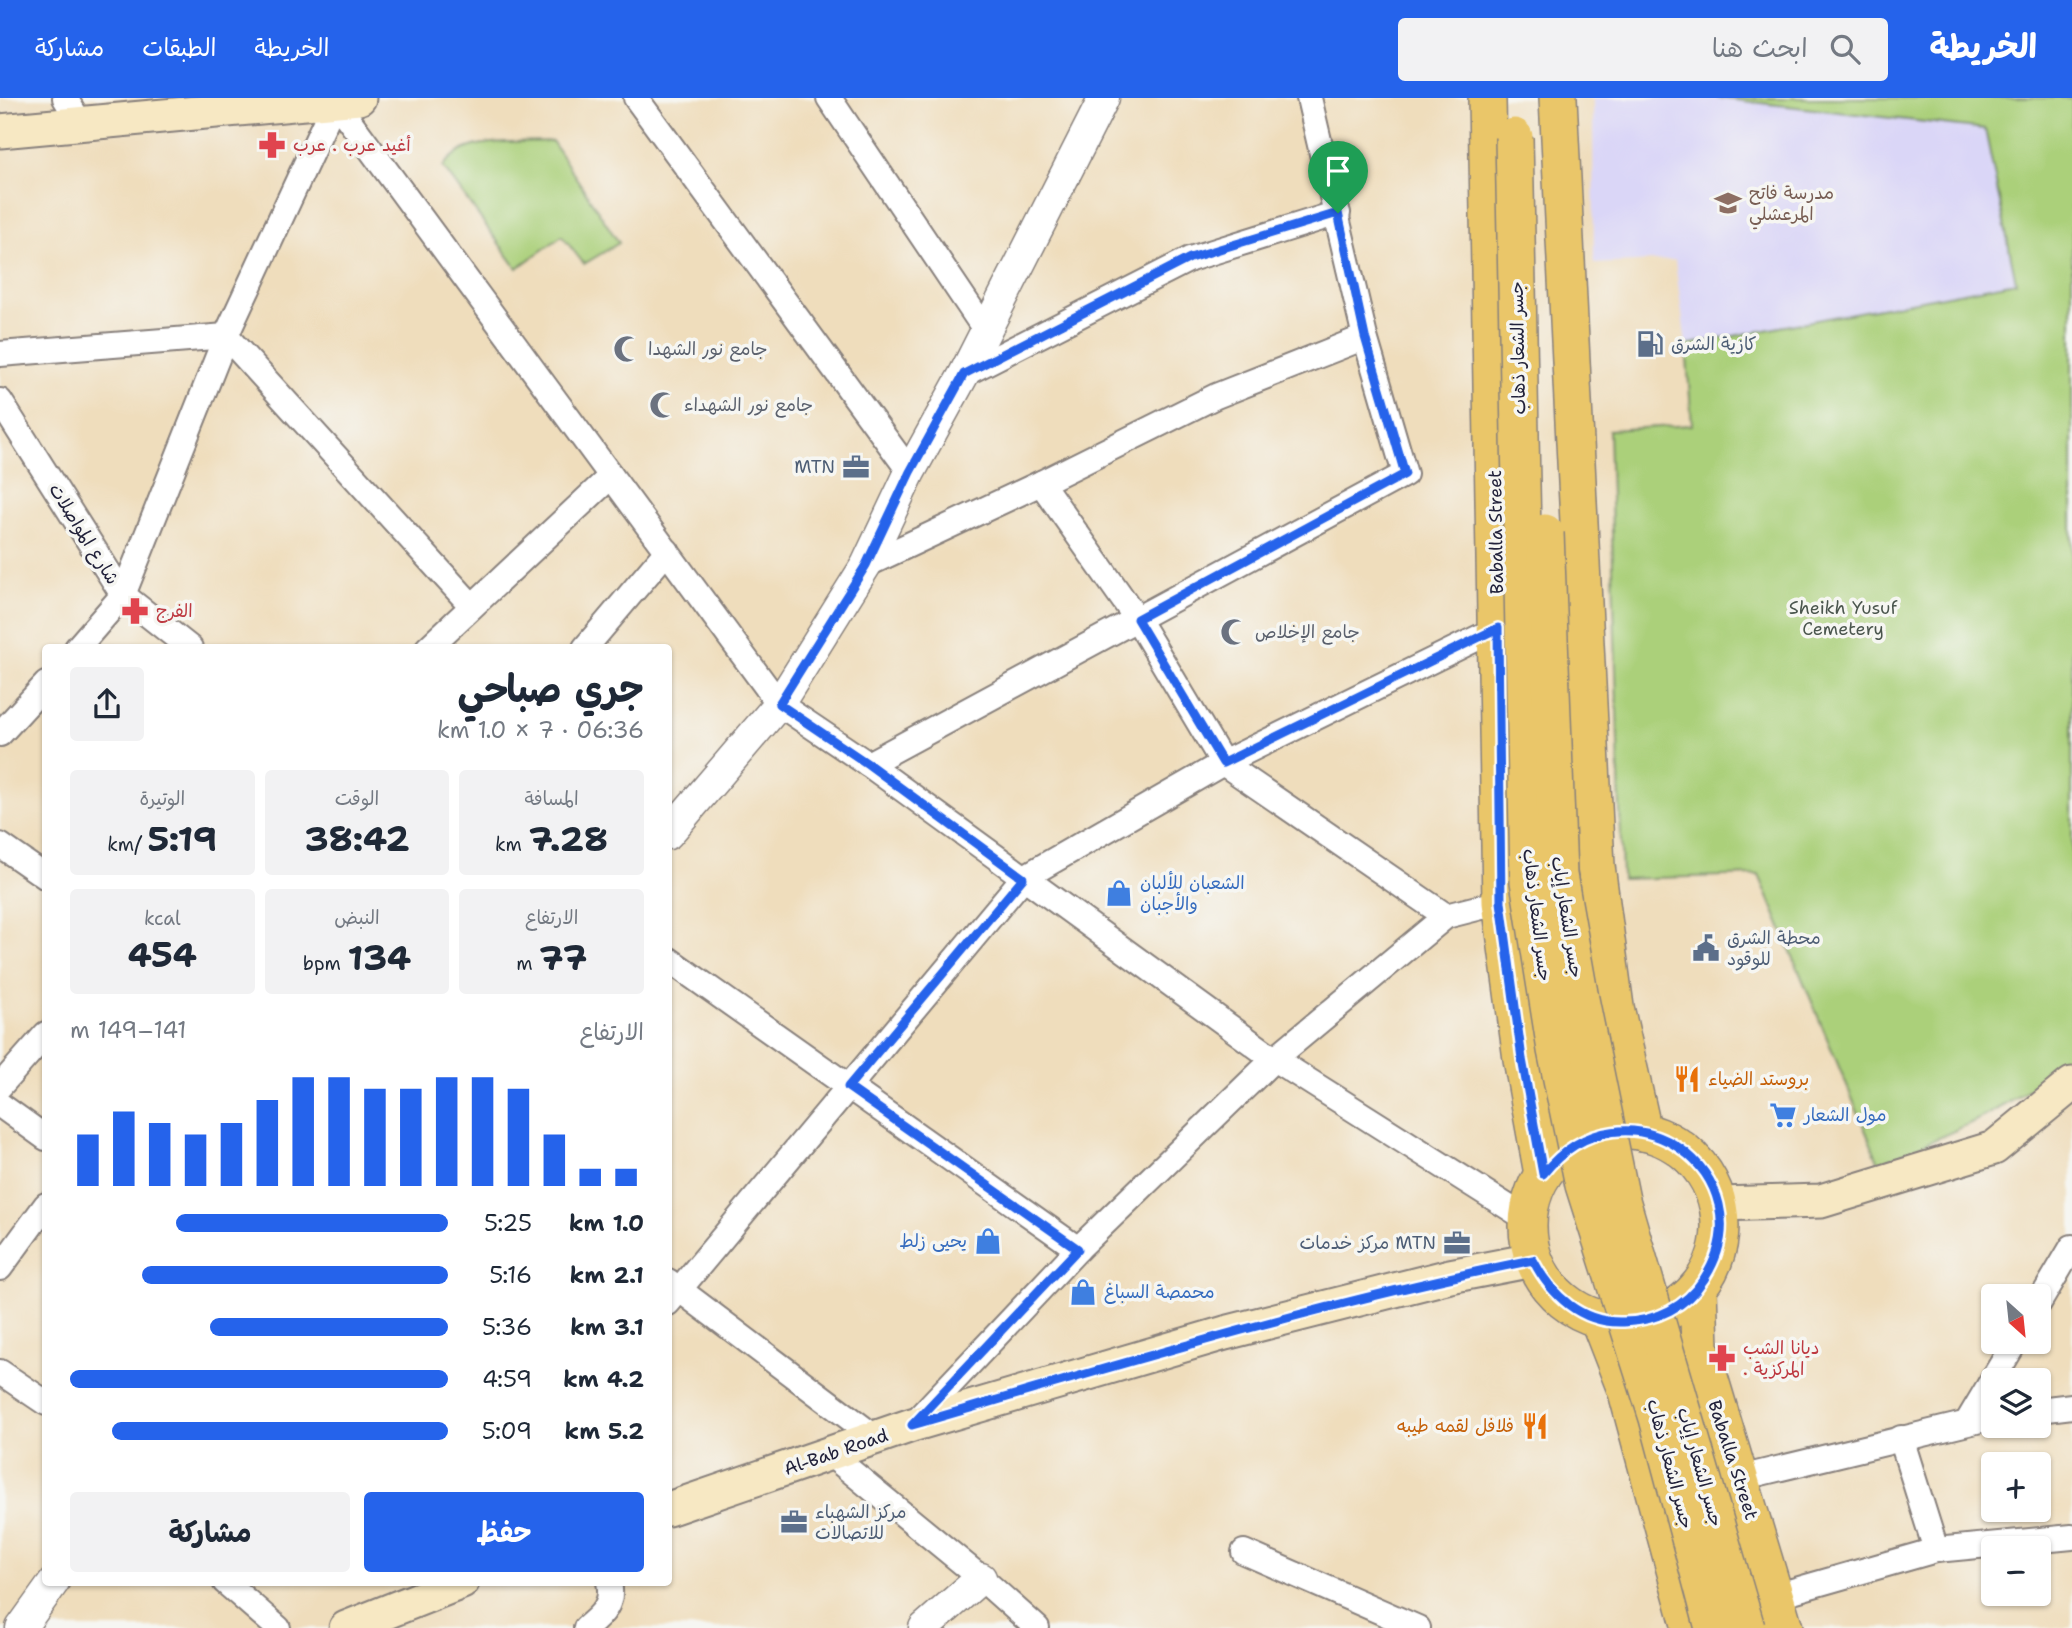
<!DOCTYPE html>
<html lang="ar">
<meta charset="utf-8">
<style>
body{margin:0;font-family:"Shantell Sans","Playpen Sans Arabic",sans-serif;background:#f2f2f3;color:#1f2937;direction:rtl;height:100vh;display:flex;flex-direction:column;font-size:26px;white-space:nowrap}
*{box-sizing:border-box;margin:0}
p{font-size:23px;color:#747a83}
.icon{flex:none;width:38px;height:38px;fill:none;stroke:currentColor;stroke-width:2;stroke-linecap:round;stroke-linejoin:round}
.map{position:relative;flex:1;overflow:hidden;direction:ltr}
.sheet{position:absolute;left:42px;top:546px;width:630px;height:942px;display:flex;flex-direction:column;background:#fff;border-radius:7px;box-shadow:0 2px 5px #0004;direction:rtl}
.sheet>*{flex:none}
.needle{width:46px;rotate:153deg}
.fabs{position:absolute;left:1981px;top:1186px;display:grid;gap:14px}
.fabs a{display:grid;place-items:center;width:70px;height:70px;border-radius:7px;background:#fff;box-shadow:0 2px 5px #0004;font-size:35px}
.pin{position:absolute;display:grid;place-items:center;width:60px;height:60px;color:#fff;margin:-72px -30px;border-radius:50% 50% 50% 0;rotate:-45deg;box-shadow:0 0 7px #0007}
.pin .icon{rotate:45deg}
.round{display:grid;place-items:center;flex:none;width:74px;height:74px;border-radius:7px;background:#f2f2f3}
.overview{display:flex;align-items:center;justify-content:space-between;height:119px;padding:0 28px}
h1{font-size:38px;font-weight:700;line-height:52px}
.stats{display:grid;grid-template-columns:repeat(3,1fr);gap:10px;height:119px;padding:7px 28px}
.stats div{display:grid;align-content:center;border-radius:7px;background:#f2f2f3;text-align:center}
.stats b{font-size:35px;font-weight:700}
.stats small{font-size:19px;font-weight:400}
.stats p{font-size:19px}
.chart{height:196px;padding:14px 28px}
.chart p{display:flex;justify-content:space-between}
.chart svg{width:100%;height:126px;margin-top:7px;stroke:#2563eb;stroke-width:6}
.action{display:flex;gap:14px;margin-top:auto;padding:14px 28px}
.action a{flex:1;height:80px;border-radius:7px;background:#2563eb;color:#fff;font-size:28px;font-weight:700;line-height:80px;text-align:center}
.action a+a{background:#f2f2f3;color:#1f2937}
ul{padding:0 28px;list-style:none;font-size:23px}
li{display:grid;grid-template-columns:112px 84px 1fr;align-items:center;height:52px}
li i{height:18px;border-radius:9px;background:#2563eb}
header{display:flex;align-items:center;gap:42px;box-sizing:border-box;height:98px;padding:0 35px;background:#2563eb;color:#fff}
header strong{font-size:33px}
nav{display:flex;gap:38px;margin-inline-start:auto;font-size:24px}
.search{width:490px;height:63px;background:#f2f2f3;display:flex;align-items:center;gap:18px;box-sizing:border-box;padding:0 24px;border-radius:7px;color:#747a83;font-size:26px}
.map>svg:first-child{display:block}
.built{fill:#dad6f7}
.green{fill:#abd07a;stroke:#66795a;stroke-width:2}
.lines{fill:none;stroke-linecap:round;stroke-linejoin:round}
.minor-casing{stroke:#88807c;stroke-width:28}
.tertiary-casing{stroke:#88807c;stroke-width:33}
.secondary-casing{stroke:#88807c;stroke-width:37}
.primary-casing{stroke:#88807c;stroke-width:40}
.minor{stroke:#fff;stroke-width:24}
.tertiary{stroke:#fff;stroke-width:30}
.secondary{stroke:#f7e8c3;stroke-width:33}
.primary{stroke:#eac669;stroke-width:37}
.primary-bridge-casing{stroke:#88807c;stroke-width:40;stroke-linecap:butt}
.primary-bridge{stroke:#eac669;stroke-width:37}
.route-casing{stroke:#fff;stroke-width:14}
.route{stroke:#2563eb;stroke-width:9}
.labels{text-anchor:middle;stroke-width:7;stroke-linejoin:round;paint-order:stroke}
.health-label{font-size:18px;fill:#be3a42;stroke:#f6f6f2;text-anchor:start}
.education-label{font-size:18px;fill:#785e54;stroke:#f6f6f2;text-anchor:start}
.service-label{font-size:18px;fill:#4e5e75;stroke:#f6f6f2;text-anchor:start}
.street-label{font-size:18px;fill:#22223b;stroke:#f6f6f2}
.worship-label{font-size:18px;fill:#5b616d;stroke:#f6f6f2;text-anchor:start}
.park-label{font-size:18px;fill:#4b564e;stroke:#f6f6f2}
.shop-label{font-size:18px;fill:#366cbe;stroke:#f6f6f2;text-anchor:start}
.food-label{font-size:18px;fill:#c56008;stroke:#f6f6f2;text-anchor:start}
</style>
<header>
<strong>الخريطة</strong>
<div class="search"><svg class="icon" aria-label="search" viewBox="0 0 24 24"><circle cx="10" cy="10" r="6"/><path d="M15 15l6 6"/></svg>ابحث هنا</div>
<nav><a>الخريطة</a><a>الطبقات</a><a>مشاركة</a></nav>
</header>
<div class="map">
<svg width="2072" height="1530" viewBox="0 0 2072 1530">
<rect width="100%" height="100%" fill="#f6f6f2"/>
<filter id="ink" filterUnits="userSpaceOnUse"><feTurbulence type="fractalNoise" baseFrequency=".0143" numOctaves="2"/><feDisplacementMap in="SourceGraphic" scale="14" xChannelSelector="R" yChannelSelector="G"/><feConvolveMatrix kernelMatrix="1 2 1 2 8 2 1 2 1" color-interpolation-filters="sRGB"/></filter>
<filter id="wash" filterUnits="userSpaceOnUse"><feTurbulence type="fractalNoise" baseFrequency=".00686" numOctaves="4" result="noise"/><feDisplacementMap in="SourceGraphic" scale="28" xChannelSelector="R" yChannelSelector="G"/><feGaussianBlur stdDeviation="1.57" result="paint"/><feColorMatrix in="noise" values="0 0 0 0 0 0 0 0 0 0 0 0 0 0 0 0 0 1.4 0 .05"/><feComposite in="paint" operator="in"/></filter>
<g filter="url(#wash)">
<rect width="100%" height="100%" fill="#efddbc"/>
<polygon class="built" points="1593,0 1717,0 1985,31 2016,184 1686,247 1675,162 1594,166"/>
<g class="green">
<path d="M 1717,0 L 2072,0 L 2072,955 C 2019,1009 1947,1037 1879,1065 L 1759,777 L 1622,781 L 1609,332 L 1692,327 L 1686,247 L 2016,184 L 1985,31 Z"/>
<path d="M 552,43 L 619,145 L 584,166 L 562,138 L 517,170 L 443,69 C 463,37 519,45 552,43 Z"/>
</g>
</g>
<g filter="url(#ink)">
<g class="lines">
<defs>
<g id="minor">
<polyline points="65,0 80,25"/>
<polyline points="636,0 910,374"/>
<polyline points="829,0 986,233"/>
<polyline points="0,256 226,238 471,507"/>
<polyline points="964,276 1190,161 1338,115"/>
<polyline points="0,303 123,497 190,550"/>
<polyline points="1041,385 1137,521 1223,665 1446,818"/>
<polyline points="866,467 1041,385 1216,298 1365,239"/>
<polyline points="77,550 123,497 226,238 335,3 779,606 868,666 1274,961 1527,1121"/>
<polyline points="428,550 611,378"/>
<polyline points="585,550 667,453"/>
<polyline points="0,636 46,586"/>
<polyline points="868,666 1405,376 1365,239 1309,0"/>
<polyline points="0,747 46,779"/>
<polyline points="668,861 1078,1151"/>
<polyline points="0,988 46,936"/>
<polyline points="0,1007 46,1040"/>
<polyline points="0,1170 46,1107"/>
<polyline points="668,1183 876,1340"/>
<polyline points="668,1205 1023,780 1223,665 1498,530"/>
<polyline points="2039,1205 2072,1149"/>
<polyline points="0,1274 46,1305"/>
<polyline points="2039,1312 2072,1308"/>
<polyline points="1968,1323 2015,1244"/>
<polyline points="912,1327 1078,1151 1274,961 1446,818 1501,804"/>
<polyline points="1901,1340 1936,1452"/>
<polyline points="831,1357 981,1480 1037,1530"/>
<polyline points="1740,1380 1993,1319"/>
<polyline points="1244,1454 1418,1530"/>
<polyline points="225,1484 278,1530"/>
<polyline points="1775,1498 1936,1452 2072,1439"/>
<path d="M 586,1530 C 602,1517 614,1506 609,1484"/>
</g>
<g id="tertiary">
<polyline points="668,736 779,606 866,467 910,374 964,276 1104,0"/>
<polyline points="21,1530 54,1484"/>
<polyline points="924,1530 981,1480"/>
</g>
<g id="secondary">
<polyline points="0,33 359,0"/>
<polyline points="1719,1106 1821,1103 1994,1050 2072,986"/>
<polyline points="668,1411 912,1327 1225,1235 1450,1178 1533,1162"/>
<polyline points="346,1530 462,1484"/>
</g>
<g id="primary">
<polyline points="1487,0 1501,804 1522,961 1543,1076"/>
<polyline points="1558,0 1596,768 1615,909 1643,1034"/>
<circle cx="1624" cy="1128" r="96"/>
<polyline points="1698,1191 1700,1249 1784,1530"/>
<polyline points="1599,1222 1627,1294 1691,1530"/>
</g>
</defs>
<use href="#minor" class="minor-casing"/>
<use href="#tertiary" class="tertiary-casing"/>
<use href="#secondary" class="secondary-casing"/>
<use href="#primary" class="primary-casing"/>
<use href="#minor" class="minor"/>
<use href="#tertiary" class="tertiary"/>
<use href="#secondary" class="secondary"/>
<use href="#primary" class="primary"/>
<defs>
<g id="primary-bridge">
<polyline points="1514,39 1529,783 1556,952 1584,1087 1658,1320 1714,1530"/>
<polyline points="1545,435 1558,777 1580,901 1621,1102 1746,1530"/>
</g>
</defs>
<use href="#primary-bridge" class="primary-bridge-casing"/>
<use href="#primary-bridge" class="primary-bridge"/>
</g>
</g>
<g class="lines" filter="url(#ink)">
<defs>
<path id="route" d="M 1338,115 L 1365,239 L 1405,376 L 1137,521 L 1223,665 L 1498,530 L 1501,804 L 1522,961 L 1543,1076 C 1627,971 1771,1078 1704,1181 C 1686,1209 1657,1223 1624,1224 C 1581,1226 1551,1197 1533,1162 C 1323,1204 1118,1267 912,1327 L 1078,1151 L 848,989 L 1023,780 L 868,666 L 779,606 L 866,467 L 910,374 L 964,276 L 1190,160 Z"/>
</defs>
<use href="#route" class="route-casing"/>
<use href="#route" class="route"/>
</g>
<defs>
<symbol id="pharmacy-bare" viewBox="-9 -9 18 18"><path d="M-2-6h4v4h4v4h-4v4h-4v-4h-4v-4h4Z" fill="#e0444e" stroke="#f6f6f2" stroke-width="2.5" paint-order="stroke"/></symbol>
<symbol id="school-bare" viewBox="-9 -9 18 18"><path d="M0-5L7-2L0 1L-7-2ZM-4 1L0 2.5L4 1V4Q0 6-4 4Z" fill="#8d6e63" stroke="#f6f6f2" stroke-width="2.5" paint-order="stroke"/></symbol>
<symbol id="fuel-bare" viewBox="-9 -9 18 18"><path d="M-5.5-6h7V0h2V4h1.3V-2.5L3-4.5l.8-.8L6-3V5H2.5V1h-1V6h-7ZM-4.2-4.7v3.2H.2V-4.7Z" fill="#5c6f8a" stroke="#f6f6f2" stroke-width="2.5" paint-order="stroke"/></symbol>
<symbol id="mosque-bare" viewBox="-9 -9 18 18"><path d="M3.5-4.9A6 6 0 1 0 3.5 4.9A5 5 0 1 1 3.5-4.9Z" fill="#6b7280" stroke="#f6f6f2" stroke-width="2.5" paint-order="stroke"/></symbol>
<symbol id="office-bare" viewBox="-9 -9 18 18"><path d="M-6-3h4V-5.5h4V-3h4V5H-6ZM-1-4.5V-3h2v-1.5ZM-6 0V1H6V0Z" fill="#5c6f8a" stroke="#f6f6f2" stroke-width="2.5" paint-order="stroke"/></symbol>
<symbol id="shop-bare" viewBox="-9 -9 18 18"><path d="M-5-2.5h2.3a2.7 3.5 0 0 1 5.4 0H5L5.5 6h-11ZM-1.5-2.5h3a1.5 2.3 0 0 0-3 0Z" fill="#3f7fe0" stroke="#f6f6f2" stroke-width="2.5" paint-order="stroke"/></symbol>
<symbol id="civic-bare" viewBox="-9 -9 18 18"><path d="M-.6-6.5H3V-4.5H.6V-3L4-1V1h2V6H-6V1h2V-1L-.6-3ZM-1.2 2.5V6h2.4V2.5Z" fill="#5c6f8a" stroke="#f6f6f2" stroke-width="2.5" paint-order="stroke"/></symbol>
<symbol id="restaurant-bare" viewBox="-9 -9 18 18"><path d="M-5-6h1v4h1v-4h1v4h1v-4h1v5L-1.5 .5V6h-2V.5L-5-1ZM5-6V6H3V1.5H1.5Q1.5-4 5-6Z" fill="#e8710a" stroke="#f6f6f2" stroke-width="2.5" paint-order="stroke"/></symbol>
<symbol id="supermarket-bare" viewBox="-9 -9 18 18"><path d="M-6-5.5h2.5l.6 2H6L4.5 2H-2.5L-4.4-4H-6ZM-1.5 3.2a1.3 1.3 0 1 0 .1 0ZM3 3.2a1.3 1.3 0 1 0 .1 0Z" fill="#3f7fe0" stroke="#f6f6f2" stroke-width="2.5" paint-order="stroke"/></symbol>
</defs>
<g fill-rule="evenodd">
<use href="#pharmacy-bare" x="253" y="28" width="38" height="38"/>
<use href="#school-bare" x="1709" y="86" width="38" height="38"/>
<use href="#fuel-bare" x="1631" y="227" width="38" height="38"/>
<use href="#mosque-bare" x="608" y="232" width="38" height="38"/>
<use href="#mosque-bare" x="644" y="288" width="38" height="38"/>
<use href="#office-bare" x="837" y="350" width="38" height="38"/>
<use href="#pharmacy-bare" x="116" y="494" width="38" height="38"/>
<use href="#mosque-bare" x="1215" y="515" width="38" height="38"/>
<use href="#shop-bare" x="1100" y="776" width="38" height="38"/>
<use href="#civic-bare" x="1687" y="831" width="38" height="38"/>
<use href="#restaurant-bare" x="1668" y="962" width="38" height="38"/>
<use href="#supermarket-bare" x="1764" y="998" width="38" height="38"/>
<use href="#shop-bare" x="969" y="1124" width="38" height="38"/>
<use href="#office-bare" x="1438" y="1126" width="38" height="38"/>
<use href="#shop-bare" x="1064" y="1175" width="38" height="38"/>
<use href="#pharmacy-bare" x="1703" y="1241" width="38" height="38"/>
<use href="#restaurant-bare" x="1516" y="1309" width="38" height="38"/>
<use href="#office-bare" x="775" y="1405" width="38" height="38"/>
</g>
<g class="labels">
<g class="health-label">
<text x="293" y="53">أغيد عرب . عرب</text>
<text x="156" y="519">الفرج</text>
<text x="1743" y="1256">ديانا الشب<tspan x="1743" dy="21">. المركزية</tspan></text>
</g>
<g class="education-label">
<text x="1749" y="101">مدرسة فاتح<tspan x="1749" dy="21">المرعشلي</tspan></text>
</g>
<g class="service-label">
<text x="1671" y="252">كازية الشرق</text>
<text x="835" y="375" text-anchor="end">MTN</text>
<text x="1727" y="846">محطة الشرق<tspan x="1727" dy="21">للوقود</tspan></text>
<text x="1436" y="1151" text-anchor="end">مركز خدمات MTN</text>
<text x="815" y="1420">مركز الشهباء<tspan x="815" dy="21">للاتصالات</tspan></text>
</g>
<g class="street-label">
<text transform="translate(1518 250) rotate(-91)" y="6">جسر الشعار ذهاب</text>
<text transform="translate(1496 434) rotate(-91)" y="6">Baballa Street</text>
<text transform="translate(84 436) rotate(58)" y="6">شارع المواصلات</text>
<text transform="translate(1537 817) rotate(83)" y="6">جسر الشعار ذهاب</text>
<text transform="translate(1567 819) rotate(81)" y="6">جسر الشعار إياب</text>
<text transform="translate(836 1354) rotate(-19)" y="6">Al-Bab Road</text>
<text transform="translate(1733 1362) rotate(72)" y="6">Baballa Street</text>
<text transform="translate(1670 1366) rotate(75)" y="6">جسر الشعار ذهاب</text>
<text transform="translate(1700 1369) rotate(74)" y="6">جسر الشعار إياب</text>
</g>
<g class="worship-label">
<text x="648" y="257">جامع نور الشهدا</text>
<text x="684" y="313">جامع نور الشهداء</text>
<text x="1255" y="540">جامع الإخلاص</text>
</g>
<g class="park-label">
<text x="1843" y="516">Sheikh Yusuf<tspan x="1843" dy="21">Cemetery</tspan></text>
</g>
<g class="shop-label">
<text x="1140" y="791">الشعبان للألبان<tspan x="1140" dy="21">والأجبان</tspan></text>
<text x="1804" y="1023">مول الشعار</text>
<text x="967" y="1149" text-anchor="end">يحيى زلط</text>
<text x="1104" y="1200">محمصة السباغ</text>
</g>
<g class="food-label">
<text x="1708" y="987">بروستد الضياء</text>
<text x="1514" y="1334" text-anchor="end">فلافل لقمه طيبه</text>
</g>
</g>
</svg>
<div class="fabs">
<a><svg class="needle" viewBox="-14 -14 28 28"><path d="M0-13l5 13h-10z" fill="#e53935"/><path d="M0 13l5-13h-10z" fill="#747a83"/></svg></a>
<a><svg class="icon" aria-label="layers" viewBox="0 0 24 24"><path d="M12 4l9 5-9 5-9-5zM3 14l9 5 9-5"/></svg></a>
<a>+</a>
<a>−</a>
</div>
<div class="pin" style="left:1338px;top:115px;background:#1e9e55"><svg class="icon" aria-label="arrive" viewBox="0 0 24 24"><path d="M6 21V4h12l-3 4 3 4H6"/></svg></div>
<section class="sheet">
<div class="overview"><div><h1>جري صباحي</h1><p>06:36 · 7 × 1.0 km</p></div><a class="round"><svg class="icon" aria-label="share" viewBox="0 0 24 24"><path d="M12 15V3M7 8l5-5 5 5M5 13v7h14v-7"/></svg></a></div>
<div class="stats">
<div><p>المسافة</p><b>7.28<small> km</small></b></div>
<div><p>الوقت</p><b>38:42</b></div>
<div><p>الوتيرة</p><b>5:19<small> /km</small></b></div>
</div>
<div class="stats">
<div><p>الارتفاع</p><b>77<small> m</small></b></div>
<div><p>النبض</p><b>134<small> bpm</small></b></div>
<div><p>kcal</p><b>454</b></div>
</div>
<div class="chart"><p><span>الارتفاع</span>141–149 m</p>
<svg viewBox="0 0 160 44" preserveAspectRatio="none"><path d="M5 44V26M15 44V18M25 44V22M35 44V26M45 44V22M55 44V14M65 44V6M75 44V6M85 44V10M95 44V10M105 44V6M115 44V6M125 44V10M135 44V26M145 44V38M155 44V38"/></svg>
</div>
<ul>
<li><b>1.0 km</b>5:25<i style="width:72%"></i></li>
<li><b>2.1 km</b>5:16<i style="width:81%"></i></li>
<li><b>3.1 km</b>5:36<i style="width:63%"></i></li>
<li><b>4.2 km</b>4:59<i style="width:100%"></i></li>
<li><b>5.2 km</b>5:09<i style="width:89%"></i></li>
</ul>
<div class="action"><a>حفظ</a><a>مشاركة</a></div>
</section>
</div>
